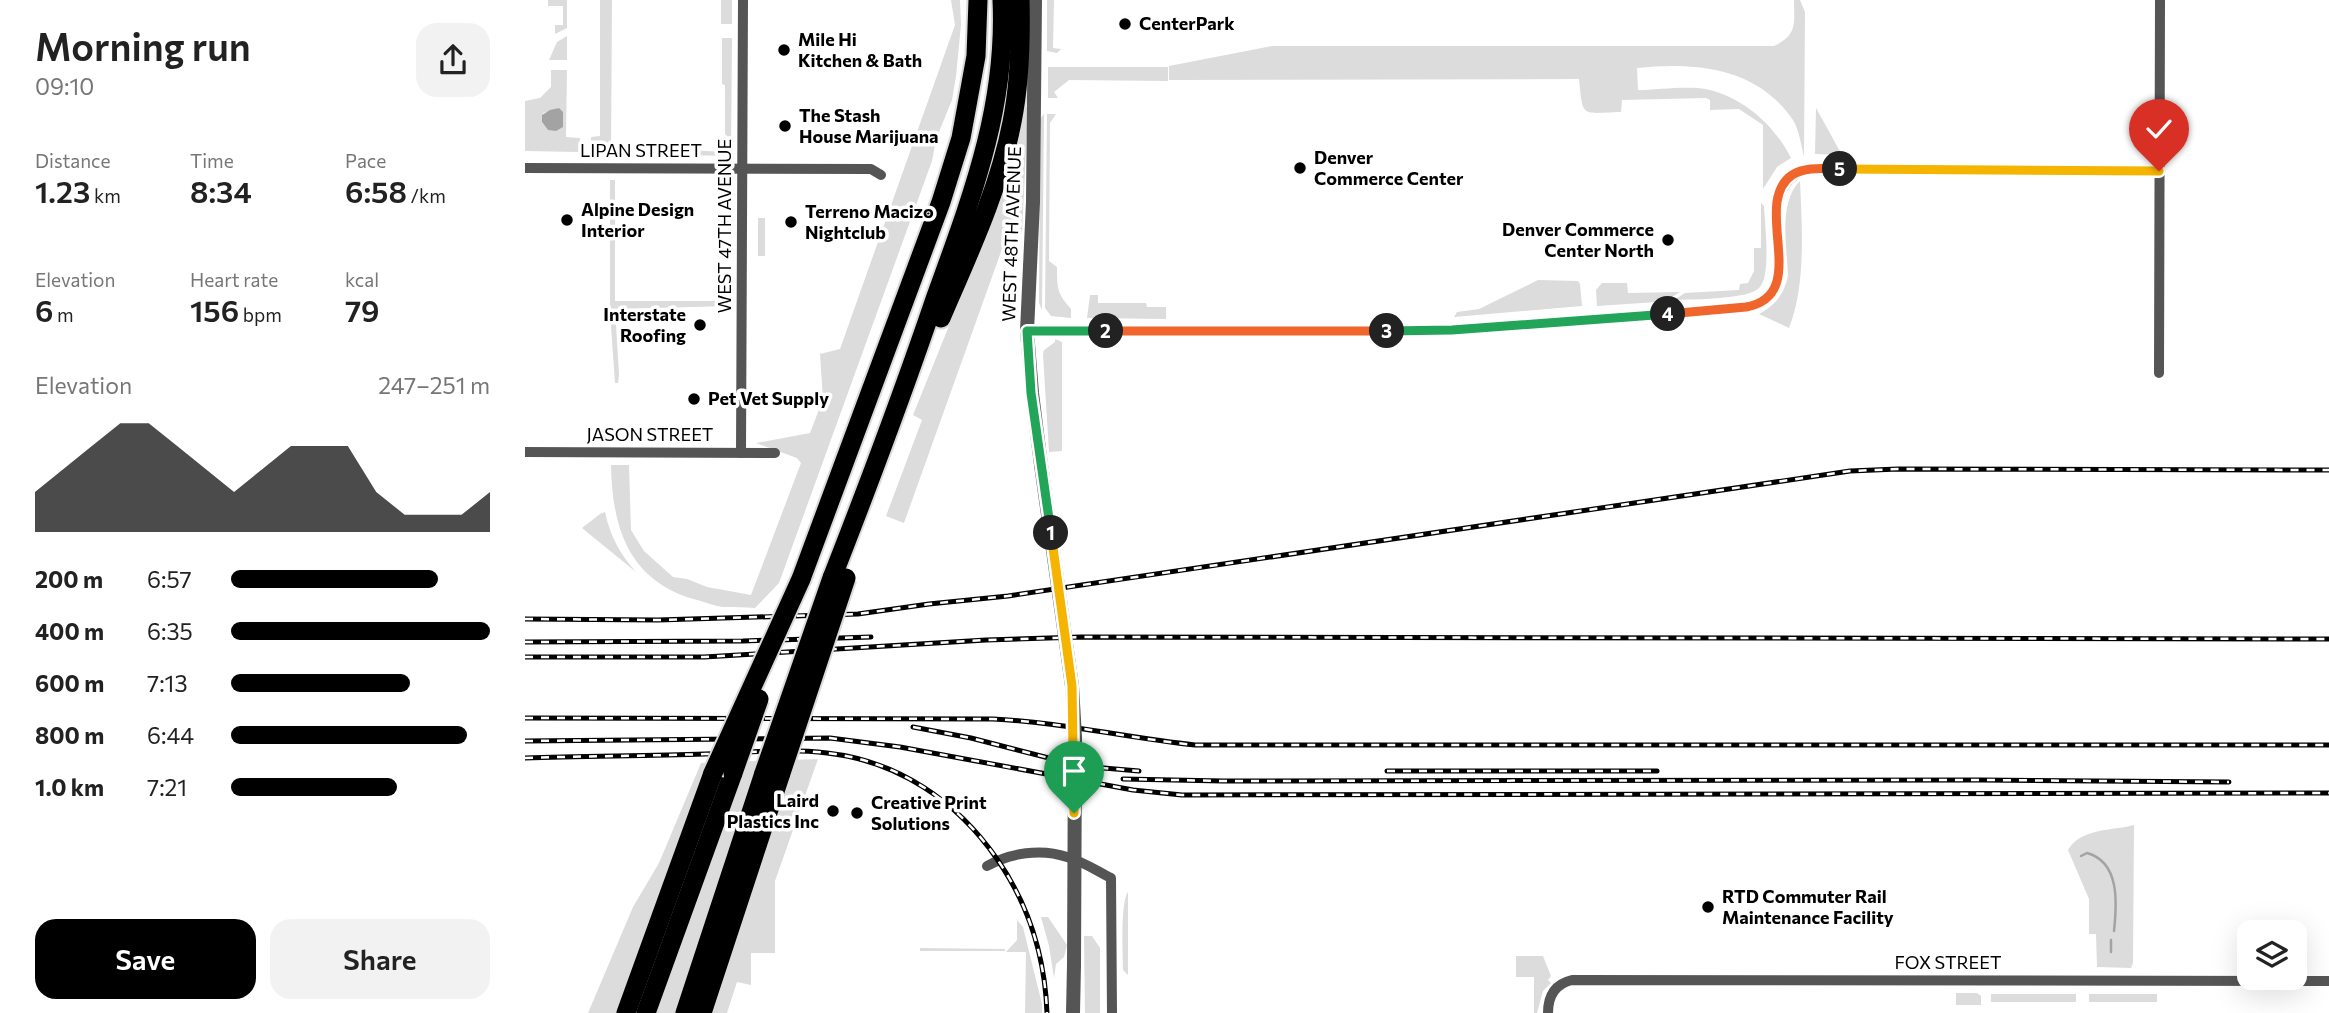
<!DOCTYPE html>
<meta charset="utf-8">
<style>
body{margin:0;font-family:Commissioner,sans-serif;background:#f2f2f2;color:#222;height:100vh;display:flex;flex-direction:column;font-size:26px;white-space:nowrap}
*{box-sizing:border-box;margin:0}
p{font-size:23px;color:#767676}
.icon{flex:none;width:38px;height:38px;fill:none;stroke:currentColor;stroke-width:2;stroke-linecap:round;stroke-linejoin:round}
.map{position:relative;flex:1;overflow:hidden}
.details{display:flex;flex-direction:column;background:#fff;width:525px}
.details>*{flex:none}
.fabs{position:absolute;left:1712px;top:920px;display:grid;gap:14px}
.fabs a{display:grid;place-items:center;width:70px;height:70px;border-radius:14px;background:#fff;box-shadow:0 7px 28px #0002;font-size:35px}
.pin{position:absolute;display:grid;place-items:center;width:60px;height:60px;color:#fff;margin:-72px -30px;border-radius:50% 50% 50% 0;rotate:-45deg;box-shadow:0 0 7px #0007}
.pin .icon{rotate:45deg}
.km{position:absolute;width:35px;height:35px;margin:-18px;border-radius:50%;background:#222;color:#fff;font-size:19px;line-height:35px;text-align:center}
.round{display:grid;place-items:center;flex:none;width:74px;height:74px;border-radius:21px;background:#f2f2f2}
.summary{display:flex;align-items:center;justify-content:space-between;height:119px;padding:0 35px}
h1{font-size:38px;font-weight:600;line-height:52px}
.stats{display:grid;grid-template-columns:repeat(3,1fr);gap:10px;height:119px;padding:7px 35px}
.stats div{display:grid;align-content:center}
.stats b{font-size:30px;font-weight:600}
.stats small{font-size:19px;font-weight:400}
.stats p{font-size:19px}
.chart{height:196px;padding:14px 35px}
.chart p{display:flex;justify-content:space-between}
.chart svg{width:100%;height:126px;margin-top:7px;fill:#000;opacity:.7}
.cta{display:flex;gap:14px;margin-top:auto;padding:14px 35px}
.cta a{flex:1;height:80px;border-radius:21px;background:#000;color:#fff;font-size:28px;font-weight:600;line-height:80px;text-align:center}
.cta a+a{background:#f2f2f2;color:#222}
ul{padding:0 35px;list-style:none;font-size:23px}
li{display:grid;grid-template-columns:112px 84px 1fr;align-items:center;height:52px}
li i{height:18px;border-radius:9px;background:#000}
main{display:flex;flex:1;min-height:0}
.map>svg:first-child{display:block}
.green{fill:#dcdcdc;fill-rule:evenodd}
.water{fill:#a3a3a3}
.lines{fill:none;stroke-linecap:round;stroke-linejoin:round}
.stream{stroke:#a3a3a3;stroke-width:2.5}
.motorway-casing{stroke:#dbdbdb;stroke-width:23}
.minor{stroke:#555;stroke-width:10}
.tertiary{stroke:#555;stroke-width:14}
.motorway{stroke:#000;stroke-width:19}
.rail-casing{stroke:#000;stroke-width:5}
.rail{stroke:#fff;stroke-width:2.5;stroke-dasharray:8;stroke-linecap:butt}
.motorway-bridge-casing{stroke:#dbdbdb;stroke-width:23;stroke-linecap:butt}
.tertiary-bridge{stroke:#555;stroke-width:14}
.motorway-bridge{stroke:#000;stroke-width:19}
.split-1-casing{stroke:#fff;stroke-width:14}
.split-2-casing{stroke:#fff;stroke-width:14}
.split-3-casing{stroke:#fff;stroke-width:14}
.split-4-casing{stroke:#fff;stroke-width:14}
.split-5-casing{stroke:#fff;stroke-width:14}
.split-6-casing{stroke:#fff;stroke-width:14}
.split-1{stroke:#f5b400;stroke-width:9}
.split-2{stroke:#22a559;stroke-width:9}
.split-3{stroke:#f0652b;stroke-width:9}
.split-4{stroke:#22a559;stroke-width:9}
.split-5{stroke:#f0652b;stroke-width:9}
.split-6{stroke:#f5b400;stroke-width:9}
.poi-dot{fill:#000;stroke:#fff;stroke-width:2.5}
.labels{text-anchor:middle;stroke-width:7;stroke-linejoin:round;paint-order:stroke}
.poi-label{font-size:18px;font-weight:bold;fill:#000;stroke:#fff;text-anchor:start}
.street-label{font-size:18px;fill:#000;stroke:#fff}
</style>
<main>
<section class="details">
<div class="summary"><div><h1>Morning run</h1><p>09:10</p></div><a class="round"><svg class="icon" aria-label="share" viewBox="0 0 24 24"><path d="M12 15V3M7 8l5-5 5 5M5 13v7h14v-7"/></svg></a></div>
<div class="stats">
<div><p>Distance</p><b>1.23<small> km</small></b></div>
<div><p>Time</p><b>8:34</b></div>
<div><p>Pace</p><b>6:58<small> /km</small></b></div>
</div>
<div class="stats">
<div><p>Elevation</p><b>6<small> m</small></b></div>
<div><p>Heart rate</p><b>156<small> bpm</small></b></div>
<div><p>kcal</p><b>79</b></div>
</div>
<div class="chart"><p><span>Elevation</span>247–251 m</p>
<svg viewBox="0 0 160 44" preserveAspectRatio="none"><path d="M0 44V30L10 22L20 14L30 6L40 6L50 14L60 22L70 30L80 22L90 14L100 14L110 14L120 30L130 38L140 38L150 38L160 30V44z"/></svg>
</div>
<ul>
<li><b>200 m</b>6:57<i style="width:80%"></i></li>
<li><b>400 m</b>6:35<i style="width:100%"></i></li>
<li><b>600 m</b>7:13<i style="width:69%"></i></li>
<li><b>800 m</b>6:44<i style="width:91%"></i></li>
<li><b>1.0 km</b>7:21<i style="width:64%"></i></li>
</ul>
<div class="cta"><a>Save</a><a>Share</a></div>
</section>
<div class="map">
<svg width="1804" height="1013" viewBox="0 0 1804 1013">
<rect width="100%" height="100%" fill="#fff"/>
<g class="green">
<polygon points="23,0 42,0 42,28 30,34 30,25 38,25 38,6 23,6"/>
<polygon points="75,0 87,0 86,154 69,154 66,152 66,137 75,136"/>
<rect x="196" y="0" width="11" height="24"/>
<path d="M 426,0 L 435,0 L 436,25 L 431,76 L 427,100 L 411,139 L 407,161 L 254,583 L 230,608 C 220,607 209,607 198,607 C 189,606 180,602 172,600 C 104,582 87,528 86,465 L 104,465 L 106,530 L 119,551 L 148,577 L 162,579 L 182,587 L 226,595 L 276,463 L 272,458 L 231,443 L 285,433 L 298,399 L 295,354 L 315,349 L 430,25 Z"/>
<polygon points="522,0 529,0 528,48 536,49 532,53 522,51"/>
<path d="M 1269,0 L 1275,0 L 1280,12 L 1279,156 C 1276,145 1274,129 1268,120 C 1232,67 1170,62 1112,68 L 1113,90 C 1132,90 1168,85 1185,90 C 1220,99 1250,126 1266,158 L 1252,167 L 1238,189 L 1238,125 L 1214,109 L 1185,110 L 1185,100 L 1181,98 L 1097,100 L 1096,112 C 1056,113 1058,119 1054,79 L 644,80 L 644,66 L 747,46 L 1249,46 C 1273,35 1269,23 1269,0 Z"/>
<polygon points="42,36 42,60 24,60 32,42"/>
<polygon points="197,38 207,38 206,153 204,156 158,155 158,150 203,152 204,138 200,134 200,85 197,84"/>
<polygon points="523,67 643,67 643,81 544,80 529,92 533,98 523,98"/>
<path d="M 26,70 L 42,70 L 41,137 L 55,138 L 54,152 L 0,151 L 0,101 L 15,98 L 26,87 ZM 34,108 L 23,130 L 17,122 L 18,113 Z"/>
<polygon points="499,104 503,109 497,233 495,235 482,235 379,523 361,516 397,420 388,415 449,264"/>
<polygon points="1291,108 1317,155 1290,154"/>
<polygon points="519,114 517,310 514,303 515,119"/>
<path d="M 522,114 L 531,114 L 525,123 L 524,261 L 532,267 C 532,288 532,293 546,309 L 546,318 L 526,316 L 520,308 Z"/>
<polygon points="85,180 90,180 90,301 205,301 205,306 90,309 94,374 93,383 90,383 85,312"/>
<path d="M 1275,181 C 1277,227 1281,286 1264,328 L 1234,314 C 1251,305 1259,294 1263,276 C 1262,247 1253,202 1275,181 Z"/>
<path d="M 1236,203 L 1239,206 C 1240,224 1246,274 1235,287 C 1225,300 1167,299 1149,300 L 1160,293 L 1214,290 L 1215,284 L 1223,283 L 1229,271 L 1229,248 L 1236,248 Z"/>
<rect x="233" y="218" width="7" height="38"/>
<polygon points="1013,280 1053,281 1055,284 1057,306 929,317 932,312 954,309"/>
<polygon points="1077,283 1102,283 1103,293 1155,292 1147,297 1147,301 1072,306 1071,290"/>
<polygon points="565,295 573,295 573,303 621,303 622,307 641,307 641,319 562,318"/>
<polygon points="530,339 537,342 537,451 524,452 518,354 519,350 530,342"/>
<path d="M 80,512 C 85,536 95,554 111,572 L 57,528 L 75,514 Z"/>
<polygon points="293,759 250,881 250,953 226,953 226,985 212,982 202,1013 63,1013 108,907 134,863 176,763"/>
<path d="M 1609,825 L 1608,963 L 1606,968 L 1572,967 L 1571,934 L 1564,934 L 1564,899 L 1543,850 C 1556,828 1586,831 1609,825 Z"/>
<path d="M 603,892 L 603,975 L 598,970 C 598,955 595,902 603,892 Z"/>
<polygon points="516,917 523,917 542,945 539,957 531,964 529,978 524,946"/>
<polygon points="492,920 498,927 517,1004 517,1013 500,1013 501,952 481,952 492,940"/>
<polygon points="559,936 567,936 575,948 575,1013 560,1013"/>
<polygon points="395,948 480,949 480,951 395,951"/>
<polygon points="991,956 1018,956 1026,976 1023,980 1026,983 1018,991 1012,1013 1009,1013 1009,977 991,977"/>
<polygon points="1431,993 1452,993 1456,996 1456,1005 1431,1005"/>
<rect x="1466" y="994" width="85" height="8"/>
<rect x="1564" y="994" width="68" height="8"/>
</g>
<polygon class="water" points="34,108 38,112 38,127 31,131 23,130 17,122 17,115 25,110"/>
<g class="lines">
<g class="stream">
<path d="M 1556,856 L 1562,853 C 1595,862 1592,903 1589,931"/>
<polyline points="1586,940 1586,952"/>
</g>
<defs>
<g id="motorway">
<path d="M 416,318 C 443,255 474,190 487,122 C 495,82 496,41 495,0"/>
<path d="M 307,578 C 343,486 378,393 410,299 C 446,199 482,108 477,0"/>
<polyline points="276,579 416,202 436,138 451,56 453,0"/>
<polyline points="101,1013 188,773"/>
<polyline points="121,1013 208,773"/>
<polyline points="160,1013 239,773"/>
<polyline points="177,1013 256,773"/>
</g>
</defs>
<use href="#motorway" class="motorway-casing"/>
<g class="minor">
<polyline points="0,168 346,169 356,175"/>
<path d="M 502,331 L 927,330 L 1221,307 C 1236,304 1245,298 1252,284 C 1260,244 1231,173 1292,169 L 1634,171"/>
<polyline points="1634,373 1635,0"/>
<polyline points="0,452 250,453"/>
<polyline points="216,453 218,0"/>
<path d="M 462,866 C 485,853 516,848 542,857 C 557,861 572,871 586,878 L 587,1013"/>
<path d="M 1023,1013 C 1023,996 1030,984 1047,980 L 1804,981"/>
</g>
<g class="tertiary">
<polyline points="510,0 508,202 502,331 507,393 516,465"/>
<polyline points="548,1013 549,965"/>
</g>
<use href="#motorway" class="motorway"/>
<defs>
<g id="rail">
<polyline points="0,619 133,620 333,614 404,604 483,596 1325,471 1373,469 1804,470"/>
<polyline points="0,642 218,641 346,637"/>
<polyline points="0,657 179,657 461,640 556,637 1804,639"/>
<path d="M 0,718 L 468,719 C 536,722 602,738 670,745 L 1804,745"/>
<polyline points="388,727 446,738 555,766 614,771"/>
<polyline points="0,741 305,738 375,747 608,790 657,795 1804,793"/>
<path d="M 0,758 C 60,756 120,756 180,754 C 220,753 262,748 302,753 C 373,761 432,801 472,859 C 504,905 520,958 522,1013"/>
<polyline points="862,771 1132,771"/>
<polyline points="598,779 698,781 1456,780 1704,782"/>
</g>
</defs>
<use href="#rail" class="rail-casing"/>
<use href="#rail" class="rail"/>
<defs>
<g id="motorway-bridge">
<polyline points="188,773 276,579"/>
<polyline points="208,773 234,699"/>
<polyline points="239,773 307,578"/>
<polyline points="256,773 321,578"/>
</g>
</defs>
<use href="#motorway-bridge" class="motorway-bridge-casing"/>
<polyline class="tertiary-bridge" points="516,465 547,686 550,737 549,965"/>
<use href="#motorway-bridge" class="motorway-bridge"/>
</g>
<g class="lines">
<defs>
<polyline id="split-1" points="526,533 547,686 549,813"/>
<polyline id="split-2" points="526,533 506,393 502,331 581,331"/>
<polyline id="split-3" points="581,331 862,331"/>
<polyline id="split-4" points="862,331 927,330 1143,314"/>
<path id="split-5" d="M 1143,314 L 1221,307 C 1288,295 1225,204 1267,175 C 1281,166 1300,169 1315,169"/>
<polyline id="split-6" points="1315,169 1634,171"/>
</defs>
<use href="#split-1" class="split-1-casing"/>
<use href="#split-2" class="split-2-casing"/>
<use href="#split-3" class="split-3-casing"/>
<use href="#split-4" class="split-4-casing"/>
<use href="#split-5" class="split-5-casing"/>
<use href="#split-6" class="split-6-casing"/>
<use href="#split-1" class="split-1"/>
<use href="#split-2" class="split-2"/>
<use href="#split-3" class="split-3"/>
<use href="#split-4" class="split-4"/>
<use href="#split-5" class="split-5"/>
<use href="#split-6" class="split-6"/>
</g>
<g class="poi-dot">
<circle cx="600" cy="24" r="7"/>
<circle cx="259" cy="50" r="7"/>
<circle cx="260" cy="126" r="7"/>
<circle cx="775" cy="168" r="7"/>
<circle cx="42" cy="220" r="7"/>
<circle cx="266" cy="222" r="7"/>
<circle cx="1143" cy="240" r="7"/>
<circle cx="175" cy="325" r="7"/>
<circle cx="169" cy="399" r="7"/>
<circle cx="308" cy="811" r="7"/>
<circle cx="332" cy="813" r="7"/>
<circle cx="1183" cy="907" r="7"/>
</g>
<g class="labels">
<g class="poi-label">
<text x="614" y="30">CenterPark</text>
<text x="273" y="46">Mile Hi<tspan x="273" dy="21">Kitchen &amp; Bath</tspan></text>
<text x="274" y="122">The Stash<tspan x="274" dy="21">House Marijuana</tspan></text>
<text x="789" y="164">Denver<tspan x="789" dy="21">Commerce Center</tspan></text>
<text x="56" y="216">Alpine Design<tspan x="56" dy="21">Interior</tspan></text>
<text x="280" y="218">Terreno Macizo<tspan x="280" dy="21">Nightclub</tspan></text>
<text x="1129" y="236" text-anchor="end">Denver Commerce<tspan x="1129" dy="21">Center North</tspan></text>
<text x="161" y="321" text-anchor="end">Interstate<tspan x="161" dy="21">Roofing</tspan></text>
<text x="183" y="405">Pet Vet Supply</text>
<text x="294" y="807" text-anchor="end">Laird<tspan x="294" dy="21">Plastics Inc</tspan></text>
<text x="346" y="809">Creative Print<tspan x="346" dy="21">Solutions</tspan></text>
<text x="1197" y="903">RTD Commuter Rail<tspan x="1197" dy="21">Maintenance Facility</tspan></text>
</g>
<g class="street-label">
<text x="116" y="157">LIPAN STREET</text>
<text transform="translate(200 226) rotate(-90)" y="6">WEST 47TH AVENUE</text>
<text transform="translate(487 234) rotate(-88)" y="6">WEST 48TH AVENUE</text>
<text x="125" y="441">JASON STREET</text>
<text x="1423" y="969">FOX STREET</text>
</g>
</g>
</svg>
<div class="fabs">
<a><svg class="icon" aria-label="layers" viewBox="0 0 24 24"><path d="M12 4l9 5-9 5-9-5zM3 14l9 5 9-5"/></svg></a>
</div>
<div class="pin" style="left:549px;top:813px;background:#1e9e55"><svg class="icon" aria-label="arrive" viewBox="0 0 24 24"><path d="M6 21V4h12l-3 4 3 4H6"/></svg></div>
<div class="pin" style="left:1634px;top:171px;background:#d93025"><svg class="icon" aria-label="check" viewBox="0 0 24 24"><path d="M5 12l5 5 9-10"/></svg></div>
<b class="km" style="left:526px;top:533px">1</b>
<b class="km" style="left:581px;top:331px">2</b>
<b class="km" style="left:862px;top:331px">3</b>
<b class="km" style="left:1143px;top:314px">4</b>
<b class="km" style="left:1315px;top:169px">5</b>
</div>
</main>
